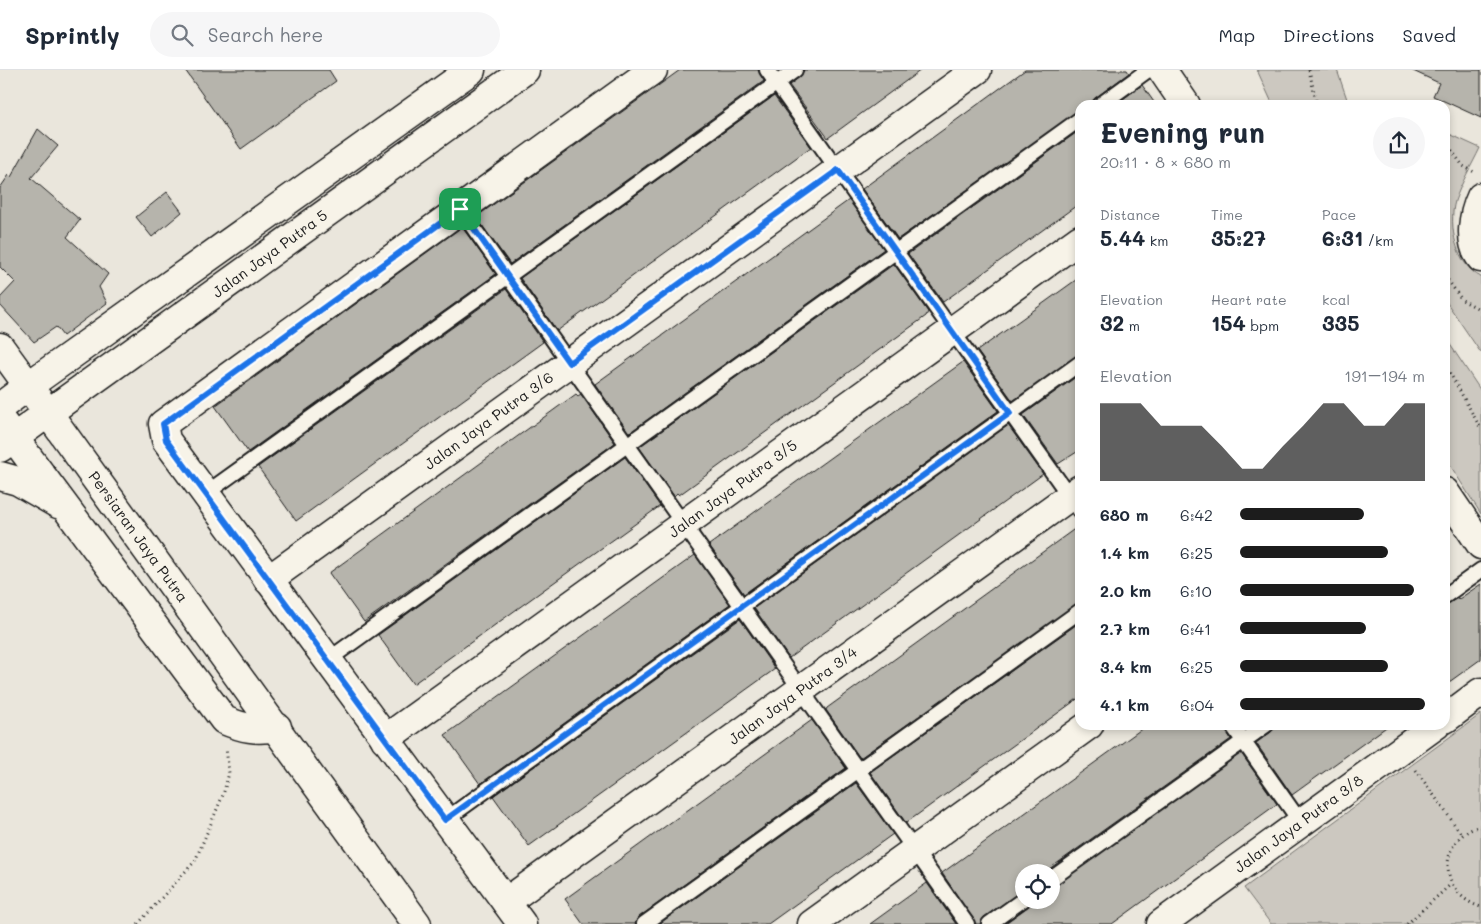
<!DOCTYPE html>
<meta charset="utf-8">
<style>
body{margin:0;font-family:Mali,sans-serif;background:#f6f6f7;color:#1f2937;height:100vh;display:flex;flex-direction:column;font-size:19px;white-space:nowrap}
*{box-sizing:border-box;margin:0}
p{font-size:16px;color:#747a83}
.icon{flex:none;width:28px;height:28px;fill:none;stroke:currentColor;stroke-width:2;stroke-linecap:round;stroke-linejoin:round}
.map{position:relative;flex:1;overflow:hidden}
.details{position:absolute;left:1075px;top:30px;width:375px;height:630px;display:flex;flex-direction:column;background:#fff;border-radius:15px;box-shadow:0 2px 8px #0003}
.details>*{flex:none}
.controls{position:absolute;left:1015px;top:794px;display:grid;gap:10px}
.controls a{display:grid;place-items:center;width:45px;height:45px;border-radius:50%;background:#fff;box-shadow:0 2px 8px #0003;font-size:25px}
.pin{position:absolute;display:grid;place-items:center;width:42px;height:42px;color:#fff;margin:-21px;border-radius:10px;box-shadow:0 2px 8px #0006}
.round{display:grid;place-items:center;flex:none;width:52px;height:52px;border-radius:26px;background:#f6f6f7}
.overview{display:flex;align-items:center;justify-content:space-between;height:85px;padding:0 25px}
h1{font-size:28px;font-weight:700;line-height:38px}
.metrics{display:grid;grid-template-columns:repeat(3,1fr);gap:8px;height:85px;padding:5px 25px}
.metrics div{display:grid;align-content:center}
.metrics b{font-size:21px;font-weight:700}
.metrics small{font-size:14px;font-weight:400}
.metrics p{font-size:14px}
.chart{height:140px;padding:10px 25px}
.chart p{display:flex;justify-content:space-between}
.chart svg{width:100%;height:90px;margin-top:5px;fill:#1c1c1c;opacity:.7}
ul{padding:0 25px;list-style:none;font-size:16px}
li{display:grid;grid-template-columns:80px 60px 1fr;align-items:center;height:38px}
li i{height:12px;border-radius:6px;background:#1c1c1c}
header{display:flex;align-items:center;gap:30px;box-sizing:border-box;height:70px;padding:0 25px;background:#fff;border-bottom:1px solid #e0e1e3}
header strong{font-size:24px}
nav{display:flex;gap:28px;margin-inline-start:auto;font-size:18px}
.search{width:350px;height:45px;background:#f6f6f7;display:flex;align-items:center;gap:12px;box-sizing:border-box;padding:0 18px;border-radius:28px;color:#747a83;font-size:19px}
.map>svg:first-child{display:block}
.green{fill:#ccc8c0;stroke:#74726e}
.building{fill:#b6b4ac;stroke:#1c1c1c}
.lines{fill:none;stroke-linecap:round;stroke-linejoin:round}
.service-casing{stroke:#1c1c1c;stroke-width:18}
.minor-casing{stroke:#1c1c1c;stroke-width:31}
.tertiary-casing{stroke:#1c1c1c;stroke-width:31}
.path{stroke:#1c1c1c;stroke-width:3;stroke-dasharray:1 4;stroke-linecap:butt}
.service{stroke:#f7f3e8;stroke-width:14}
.minor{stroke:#f7f3e8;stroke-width:28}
.tertiary{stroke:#f7f3e8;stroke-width:28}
.route-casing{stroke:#fff;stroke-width:10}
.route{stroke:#1a73e8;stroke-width:6}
.labels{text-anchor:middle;stroke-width:4;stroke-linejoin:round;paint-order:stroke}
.street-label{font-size:15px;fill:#1c1c1c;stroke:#f7f3e8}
</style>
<header>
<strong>Sprintly</strong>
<div class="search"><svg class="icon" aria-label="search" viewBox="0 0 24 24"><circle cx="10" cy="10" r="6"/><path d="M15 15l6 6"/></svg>Search here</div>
<nav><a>Map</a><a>Directions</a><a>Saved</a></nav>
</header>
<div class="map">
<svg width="1481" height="854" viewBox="0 0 1481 854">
<rect width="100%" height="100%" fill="#eae6dc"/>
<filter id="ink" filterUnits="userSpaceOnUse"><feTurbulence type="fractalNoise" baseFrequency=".02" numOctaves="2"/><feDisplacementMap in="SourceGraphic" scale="10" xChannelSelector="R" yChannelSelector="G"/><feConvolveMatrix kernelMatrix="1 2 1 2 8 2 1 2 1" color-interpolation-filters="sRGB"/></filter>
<g filter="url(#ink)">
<g class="green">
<polygon points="1257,0 1337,0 1349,35 1273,35"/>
<path d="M 1445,62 L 1480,78 C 1472,95 1461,113 1455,131 C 1448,156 1456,195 1481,207 L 1481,283 L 1445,230 Z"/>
<polygon points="1445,267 1481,321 1481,444 1445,387"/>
<polygon points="1481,644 1481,854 1271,854 1244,818"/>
</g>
<g class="building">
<polygon points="185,0 329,0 336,11 241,79"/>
<polygon points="680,0 758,0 764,11 510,194 476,147"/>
<polygon points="804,0 921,0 828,68 789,15 800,7"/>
<polygon points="1025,0 1127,0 1129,3 1095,28 1091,35 1080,35 1080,40 898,169 862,119"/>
<polygon points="1411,0 1481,0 1481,48 1433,26 1439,13"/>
<polygon points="1142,15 1156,35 1115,35"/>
<polygon points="774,26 811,77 557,261 520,208"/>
<polygon points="38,59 58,76 31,108 80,150 67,167 108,204 99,217 107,233 63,266 56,257 34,272 0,235 0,228 15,212 0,197 0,118 9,105 11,107"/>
<polygon points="1080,60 1080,133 943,232 908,184"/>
<polygon points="167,122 182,142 152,167 136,147"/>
<polygon points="849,130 884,179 629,363 595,314"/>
<polygon points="462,157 496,204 248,382 215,336"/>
<polygon points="894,194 928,242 926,246 679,425 677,423 674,426 639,377"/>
<polygon points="1080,207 1080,284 1013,331 977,281"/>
<polygon points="506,219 543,272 296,451 258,397"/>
<polygon points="963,292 998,341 744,524 709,475"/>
<polygon points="1080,304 1080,380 1058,394 1023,345"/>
<polygon points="576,324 578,326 581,324 615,373 364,552 329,503"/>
<polygon points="1008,355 1043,404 789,588 754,538"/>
<polygon points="625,387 660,436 413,614 378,565"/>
<polygon points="1080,455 1080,532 860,688 826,640 827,638"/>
<polygon points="695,485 730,534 480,714 445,665"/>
<polygon points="1481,514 1481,589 1445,615 1445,535 1458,528 1459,529"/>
<polygon points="740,549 775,599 529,776 493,726"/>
<polygon points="1080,552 1080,627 906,753 870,702"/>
<polygon points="812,650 846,698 639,847 635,854 583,854 565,829"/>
<polygon points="1147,655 1223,655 1231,669 1045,802 1024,802 1024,820 984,847 980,854 976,854 942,803"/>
<polygon points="1275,655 1389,655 1292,725 1256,673 1271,662"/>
<polygon points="1241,683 1277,734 1112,854 1004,854 1029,836 1032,830 1051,830 1051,818"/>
<polygon points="856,713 893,764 768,854 659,854"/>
<polygon points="927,813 956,854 870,854 913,823"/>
</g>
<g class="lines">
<defs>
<g id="service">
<polyline points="767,0 1080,441"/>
<polyline points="1100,35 1148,0"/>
<polyline points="460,139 967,854"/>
<polyline points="205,424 795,0"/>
<polyline points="1445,526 1481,500"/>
<polyline points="328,590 1080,49"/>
<polyline points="1232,655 1301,753"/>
<polyline points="445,750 1080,293"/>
<polyline points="1051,809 1266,655"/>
<polyline points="644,854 1080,541"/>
<polyline points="989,854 1024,829"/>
</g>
<g id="minor">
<polyline points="1162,0 1186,35"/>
<path d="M 1481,127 C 1473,144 1468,173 1481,188"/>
<polyline points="0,337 28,316"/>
<path d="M 14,368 L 224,650 C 243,658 256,661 277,657"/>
<polyline points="0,378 48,343 417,854"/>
<polyline points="0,406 18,411 58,434"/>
<polyline points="1445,422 1481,475"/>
<polyline points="268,510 977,0"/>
<polyline points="1445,649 1481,622"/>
<polyline points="385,669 1080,169"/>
<polyline points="506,832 1080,419"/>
<polyline points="522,854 166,370 163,354 653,0"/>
<polyline points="812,854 1089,655"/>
<polyline points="1161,854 1436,655"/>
</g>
<g id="tertiary">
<polyline points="0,277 48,343 525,0"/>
<polyline points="28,316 471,0"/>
<polyline points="0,349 14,368"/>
</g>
</defs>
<use href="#service" class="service-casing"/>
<use href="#minor" class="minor-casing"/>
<use href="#tertiary" class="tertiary-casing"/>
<g class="path">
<polyline points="1309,0 1317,35"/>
<polyline points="1445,73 1448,75 1463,96 1476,103"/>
<polyline points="1445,206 1462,230 1481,240"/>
<polyline points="1445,294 1481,359"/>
<polyline points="1416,700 1462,765"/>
<path d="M 1481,756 C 1436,768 1438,824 1481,837"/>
<polyline points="138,854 195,791 223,725 229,703 226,678"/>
<polyline points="1407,854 1450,815"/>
</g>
<use href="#service" class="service"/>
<use href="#minor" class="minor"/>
<use href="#tertiary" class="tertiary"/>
</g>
</g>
<g class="lines" filter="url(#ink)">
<defs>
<polygon id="route" points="838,100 1010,343 445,750 166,370 163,354 460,139 569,293"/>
</defs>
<use href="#route" class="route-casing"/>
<use href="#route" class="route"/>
</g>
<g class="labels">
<g class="street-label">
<text transform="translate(270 184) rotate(-36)" y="5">Jalan Jaya Putra 5</text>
<text transform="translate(489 351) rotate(-36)" y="5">Jalan Jaya Putra 3/6</text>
<text transform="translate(733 419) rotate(-36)" y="5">Jalan Jaya Putra 3/5</text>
<text transform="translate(138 467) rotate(54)" y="5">Persiaran Jaya Putra</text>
<text transform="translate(793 626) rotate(-36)" y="5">Jalan Jaya Putra 3/4</text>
<text transform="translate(1299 754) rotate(-36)" y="5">Jalan Jaya Putra 3/8</text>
</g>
</g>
</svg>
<div class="controls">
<a><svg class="icon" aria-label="locate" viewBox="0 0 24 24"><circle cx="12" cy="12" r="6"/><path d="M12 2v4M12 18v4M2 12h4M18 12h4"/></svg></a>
</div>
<div class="pin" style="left:460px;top:139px;background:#1e9e55"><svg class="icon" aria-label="arrive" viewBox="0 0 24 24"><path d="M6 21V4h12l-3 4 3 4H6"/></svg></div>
<section class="details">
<div class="overview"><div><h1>Evening run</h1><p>20:11 · 8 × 680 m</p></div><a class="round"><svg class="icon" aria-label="share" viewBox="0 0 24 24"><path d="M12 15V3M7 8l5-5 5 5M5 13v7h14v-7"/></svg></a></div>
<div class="metrics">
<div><p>Distance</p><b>5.44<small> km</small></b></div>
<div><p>Time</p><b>35:27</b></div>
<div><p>Pace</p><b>6:31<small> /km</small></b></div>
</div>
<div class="metrics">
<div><p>Elevation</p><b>32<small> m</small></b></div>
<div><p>Heart rate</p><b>154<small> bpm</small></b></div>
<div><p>kcal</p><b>335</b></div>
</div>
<div class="chart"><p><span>Elevation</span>191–194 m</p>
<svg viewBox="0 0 160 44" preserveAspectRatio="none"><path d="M0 44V6L10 6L20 6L30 17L40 17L50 17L60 27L70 38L80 38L90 27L100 17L110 6L120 6L130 17L140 17L150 6L160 6V44z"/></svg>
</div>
<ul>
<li><b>680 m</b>6:42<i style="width:67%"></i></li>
<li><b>1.4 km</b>6:25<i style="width:80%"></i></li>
<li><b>2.0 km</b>6:10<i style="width:94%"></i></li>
<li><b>2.7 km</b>6:41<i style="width:68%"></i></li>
<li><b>3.4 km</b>6:25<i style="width:80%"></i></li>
<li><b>4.1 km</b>6:04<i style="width:100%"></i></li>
</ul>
</section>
</div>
